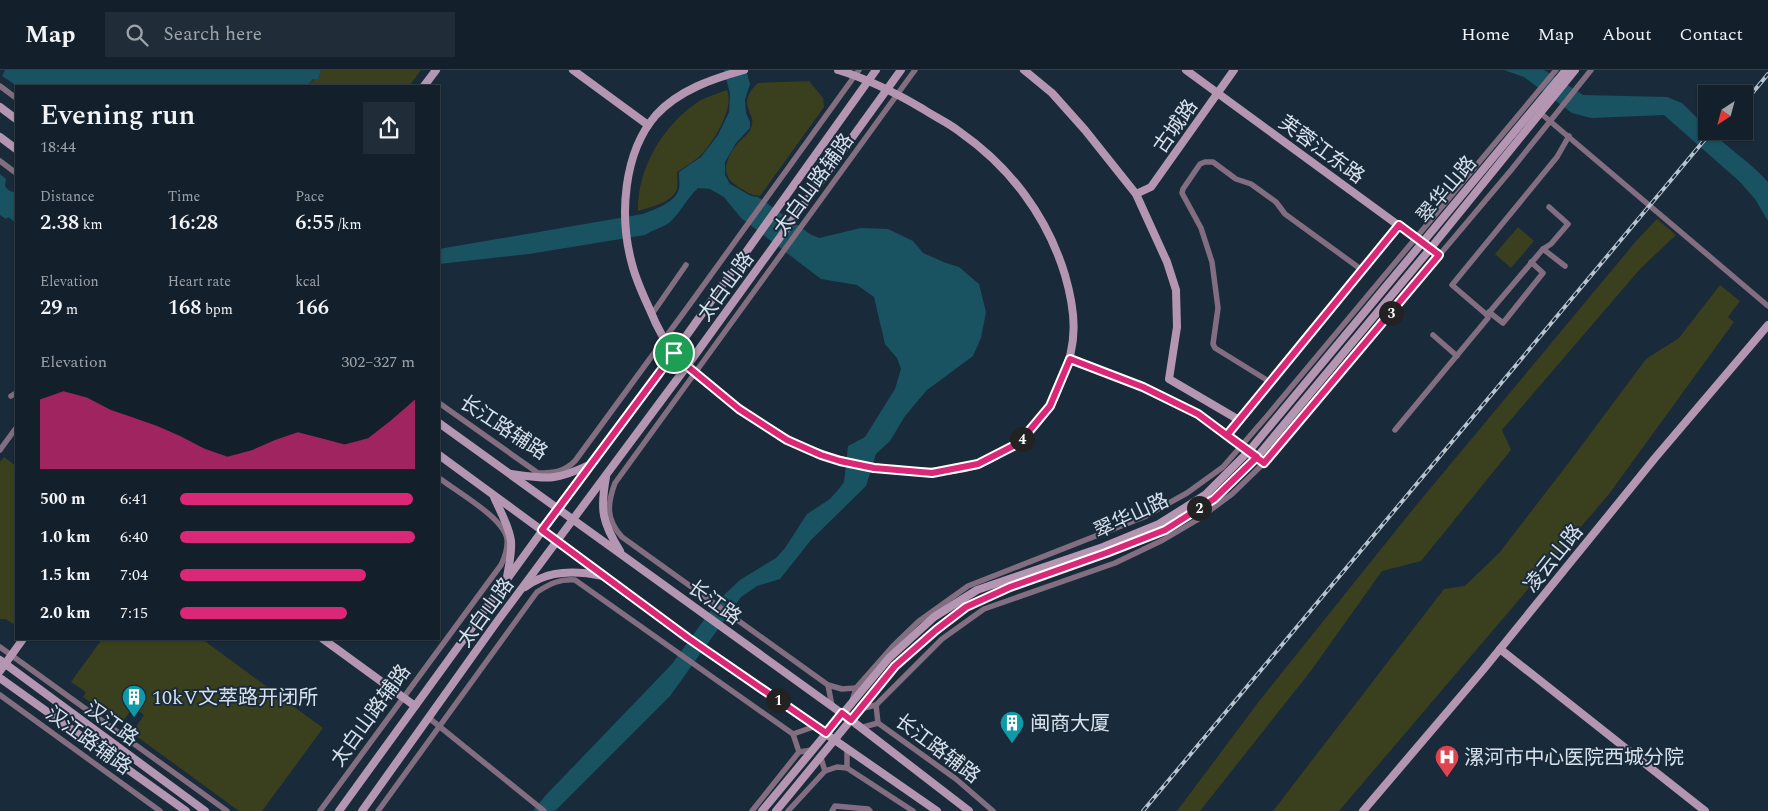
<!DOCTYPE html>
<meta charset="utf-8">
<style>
body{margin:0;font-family:Spectral,"Noto Sans SC",serif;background:#202d38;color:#f1f3f6;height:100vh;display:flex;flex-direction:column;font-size:19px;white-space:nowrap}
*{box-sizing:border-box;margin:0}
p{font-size:16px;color:#9da3a9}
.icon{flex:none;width:28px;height:28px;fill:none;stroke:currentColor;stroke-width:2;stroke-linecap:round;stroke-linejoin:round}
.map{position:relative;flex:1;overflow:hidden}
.side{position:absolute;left:15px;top:15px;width:425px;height:555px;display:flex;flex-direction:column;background:#13202c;border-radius:0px;box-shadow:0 1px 4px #0004,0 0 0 1px #323e48}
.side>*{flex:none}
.needle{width:32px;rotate:216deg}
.controls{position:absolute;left:1698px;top:15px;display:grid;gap:10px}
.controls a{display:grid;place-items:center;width:55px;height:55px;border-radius:0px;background:#13202c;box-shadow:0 1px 4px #0004,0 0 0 1px #323e48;font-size:25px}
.pin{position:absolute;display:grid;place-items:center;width:42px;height:42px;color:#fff;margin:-21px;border:2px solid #fff;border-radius:50%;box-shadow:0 1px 5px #0007}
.km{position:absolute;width:25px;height:25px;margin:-12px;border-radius:50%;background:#222;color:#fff;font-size:14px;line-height:25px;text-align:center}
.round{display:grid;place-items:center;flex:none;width:52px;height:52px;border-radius:0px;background:#202d38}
.headline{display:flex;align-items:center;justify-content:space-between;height:85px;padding:0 25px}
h1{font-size:28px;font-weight:600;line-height:38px}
.figures{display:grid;grid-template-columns:repeat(3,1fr);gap:8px;height:85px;padding:5px 25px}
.figures div{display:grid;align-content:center}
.figures b{font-size:21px;font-weight:600}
.figures small{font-size:14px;font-weight:400}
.figures p{font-size:14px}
.chart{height:140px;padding:10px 25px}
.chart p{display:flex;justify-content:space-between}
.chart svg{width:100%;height:90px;margin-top:5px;fill:#db2777;opacity:.7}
ul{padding:0 25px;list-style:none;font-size:16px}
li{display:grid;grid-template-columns:80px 60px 1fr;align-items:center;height:38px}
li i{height:12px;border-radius:6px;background:#db2777}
header{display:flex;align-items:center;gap:30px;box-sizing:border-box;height:70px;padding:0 25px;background:#13202c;border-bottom:1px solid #323e48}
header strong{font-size:24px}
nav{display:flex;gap:28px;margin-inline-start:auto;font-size:18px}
.search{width:350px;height:45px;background:#202d38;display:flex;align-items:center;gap:12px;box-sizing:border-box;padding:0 18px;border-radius:0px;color:#9da3a9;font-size:19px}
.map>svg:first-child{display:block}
.green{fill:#3a401d}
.water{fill:#195361}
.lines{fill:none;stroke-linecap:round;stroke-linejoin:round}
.street{stroke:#826e80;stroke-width:5.5}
.secondary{stroke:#b596b2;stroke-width:8}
.rail-casing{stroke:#b7c3cf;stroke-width:4}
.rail{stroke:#192a3a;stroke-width:2;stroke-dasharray:5.5;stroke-linecap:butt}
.route-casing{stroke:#fff;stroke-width:10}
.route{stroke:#db2777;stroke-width:6}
.labels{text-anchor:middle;stroke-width:4;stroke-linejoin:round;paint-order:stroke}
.street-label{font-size:20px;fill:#d6e1ec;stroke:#192a3a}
.poi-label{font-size:20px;fill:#d6e1ec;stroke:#192a3a;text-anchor:start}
</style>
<header>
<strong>Map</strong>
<div class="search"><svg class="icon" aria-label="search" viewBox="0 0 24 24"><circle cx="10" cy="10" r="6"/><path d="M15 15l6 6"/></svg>Search here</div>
<nav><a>Home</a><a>Map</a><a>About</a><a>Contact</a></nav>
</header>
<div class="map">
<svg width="1768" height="741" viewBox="0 0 1768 741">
<rect width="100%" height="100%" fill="#192a3a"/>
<g class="green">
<polygon points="321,0 421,0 409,16 307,16 314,9 318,10"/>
<path d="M 809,11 L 823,28 L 824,37 L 760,126 C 750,125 744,121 736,115 C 718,104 728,85 738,73 C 742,68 749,64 751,58 C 758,43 734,35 758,13 Z"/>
<path d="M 727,20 C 735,38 713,73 700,86 C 693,92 685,97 677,102 C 677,107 678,114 677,119 C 672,133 650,137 638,141 C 637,98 664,53 701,30 C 709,26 719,23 727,20 Z"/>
<polygon points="1657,149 1676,165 1640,199 1502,360 1511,380 1421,491 1382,501 1310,602 1200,741 1177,741 1260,630 1414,438 1637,170"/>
<polygon points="1518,157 1534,171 1511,198 1495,184"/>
<polygon points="1720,215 1740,231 1728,247 1734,252 1609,424 1339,741 1273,741 1444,519 1465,516 1500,482 1573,387 1646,289 1679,268"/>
<polygon points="4,387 16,396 16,549 13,554 6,549 0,549 0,392"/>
<polygon points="102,569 202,569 323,658 262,741 239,741 132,663 144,645 133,637 121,654 83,627 86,622 71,612"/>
</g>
<g class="water">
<polygon points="5,0 321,0 318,10 313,9 307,16 17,16 2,6"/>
<path d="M 724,0 L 746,0 L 750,14 L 745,29 L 746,43 L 750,52 L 750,58 L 736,73 L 725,92 L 725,105 L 730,114 L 751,126 L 758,127 L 810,164 L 819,168 L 861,158 L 888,159 L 913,171 L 923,183 L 946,193 L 959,197 L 979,214 L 986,242 L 981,268 L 973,286 L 927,320 L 905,346 L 890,371 L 876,384 L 866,416 L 811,470 L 780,509 L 757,516 L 741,527 L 670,626 L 555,741 L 533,741 L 546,725 L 672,594 L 714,536 L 726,523 L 740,510 L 776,488 L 785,478 L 807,444 L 830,429 L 838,420 L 844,412 L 848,376 L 865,367 L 895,319 L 901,299 L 897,288 L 885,274 L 874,227 L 857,215 L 821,209 L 741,148 L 724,127 L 710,119 L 698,118 C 687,128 681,142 670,152 C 665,157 652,160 645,165 L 529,184 L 439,194 L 439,179 L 643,144 C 655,139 675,133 679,119 C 680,114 679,107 679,102 L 701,87 L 718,65 L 729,42 L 730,24 Z"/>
<path d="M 1504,0 L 1544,0 L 1583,25 L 1667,27 L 1682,33 L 1706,57 L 1706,61 L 1711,61 C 1730,80 1750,92 1768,112 L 1768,151 L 1755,129 L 1739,111 L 1664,45 L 1591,48 L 1572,43 L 1524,7 Z"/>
<path d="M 0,104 L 6,109 L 5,116 C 8,120 11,123 16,121 L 16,153 L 8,147 L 6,149 L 0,145 Z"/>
</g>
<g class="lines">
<g class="street">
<polyline points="0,16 16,28"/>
<polyline points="1538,41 1768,236"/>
<polyline points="0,91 16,103"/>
<polyline points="1549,137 1568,154 1551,174 1543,179 1487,245 1452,215 1557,87 1569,66"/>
<polyline points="1543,179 1565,196"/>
<polyline points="1489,242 1503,253 1543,203 1531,192"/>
<polyline points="652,244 686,195"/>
<polyline points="1433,265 1457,286"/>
<polyline points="1270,312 1215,278 1213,274 1218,238 1212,192 1201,158 1182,123 1183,119 1200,94 1205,92 1213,92 1236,109 1251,114 1276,132 1285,144 1362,200"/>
<polyline points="11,326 16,323"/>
<path d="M 439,333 L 538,403 C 554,403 564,402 575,391 L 690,234 L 859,0"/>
<polyline points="1395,360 1488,248 1487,245"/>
<polyline points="1227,365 1399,155"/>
<polyline points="0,380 16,358"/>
<polyline points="0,577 227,741"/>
<polyline points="828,615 842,619 856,618"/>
<polyline points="0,625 160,741"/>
<polyline points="852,631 856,618 893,576 919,551 968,516 1144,447 1187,423 1223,397 1268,345 1556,0"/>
<polyline points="876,635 878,653"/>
<path d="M 832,636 L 828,615 L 622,467 C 606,450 607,434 615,413 L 915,0"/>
<polyline points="859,639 876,635 942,569 984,539 1115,493 1163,470 1197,450 1232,424 1264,393 1372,265 1512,99 1591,0"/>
<polyline points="429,648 544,741"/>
<polyline points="860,658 878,653 956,709 993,741"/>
<polyline points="793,664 799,682"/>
<polyline points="847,678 847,698 913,741"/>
<polyline points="825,701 837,697 847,698"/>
<path d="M 320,741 L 501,495 C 505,487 508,479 507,469 C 504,448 456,421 439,408"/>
<path d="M 378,741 L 537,522 C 551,513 560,509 575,510 L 793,664 L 816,656"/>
<polyline points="752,741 799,682 812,680"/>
<polyline points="788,741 825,701 821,688"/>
<polyline points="832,741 835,736 868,739 870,741"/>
</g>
<g class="secondary">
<polyline points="573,0 648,55"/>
<path d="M 744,0 C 712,9 679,20 656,45 C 623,83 619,147 632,194 C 636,210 643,225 650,240 C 656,255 664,271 675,284 C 687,300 706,312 722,325 C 776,369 827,394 897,400 C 924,403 951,403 977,395 C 989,391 1000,383 1011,377 C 1024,370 1041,350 1049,337 C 1055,329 1058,318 1062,309 C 1078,273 1076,243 1065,205 C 1047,146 1010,97 960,62 C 949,53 935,47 923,39 C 896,23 868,9 838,0"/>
<polyline points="1024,0 1052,23 1085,60 1136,124 1167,192 1176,220 1177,257 1169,309 1239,350"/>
<polyline points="1186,0 1439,185"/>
<polyline points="424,16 436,0"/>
<polyline points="0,37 16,49"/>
<polyline points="0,67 16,79"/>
<polyline points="1136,124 1151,117 1234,0"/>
<polyline points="1071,289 1143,317 1198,344 1264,393"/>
<polyline points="439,353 851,650 969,741"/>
<polyline points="439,385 705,580 937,741"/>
<path d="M 511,404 C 548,409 555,411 589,395"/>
<path d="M 606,407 C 600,440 602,452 620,481"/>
<path d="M 494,427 C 500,441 509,456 511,471 C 512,483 509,495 507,507"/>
<path d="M 525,517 C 529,514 534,511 539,509 C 558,500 583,502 603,506"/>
<polyline points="323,569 415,636"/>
<polyline points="1500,579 1705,741"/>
<polyline points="0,590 205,741"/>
<polyline points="0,601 23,569"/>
<polyline points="0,608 186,741"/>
<polyline points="339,741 558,439 674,283 876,0"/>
<polyline points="362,741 496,553 687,296 901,0"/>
<polyline points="762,741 889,588 934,547 977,520 1103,477 1159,454 1205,425 1249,381 1566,0"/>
<polyline points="776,741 895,596 936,560 966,537 1010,517 1106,483 1165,459 1214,429 1257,387 1430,179 1575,0"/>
<polyline points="1363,741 1483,600 1655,388 1768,255"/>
</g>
<defs>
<g id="rail">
<polyline points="1744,33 1768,4"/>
<polyline points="1143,741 1712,61"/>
</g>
</defs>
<use href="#rail" class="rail-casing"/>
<use href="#rail" class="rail"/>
</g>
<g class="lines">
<defs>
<polyline id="route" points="674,283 542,460 688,568 826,663 842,643 851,650 895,596 936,560 966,537 1010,517 1106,483 1165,460 1214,429 1257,387 1227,365 1399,155 1439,185 1264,393 1249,382 1198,344 1143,317 1070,289 1050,336 1019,373 978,394 932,403 874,398 840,391 821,385 787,370 739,339 687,296 674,283"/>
</defs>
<use href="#route" class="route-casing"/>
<use href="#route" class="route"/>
</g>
<defs>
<symbol id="building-pin" viewBox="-11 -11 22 30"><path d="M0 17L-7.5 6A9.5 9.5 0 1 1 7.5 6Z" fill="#0f9aa8" stroke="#192a3a"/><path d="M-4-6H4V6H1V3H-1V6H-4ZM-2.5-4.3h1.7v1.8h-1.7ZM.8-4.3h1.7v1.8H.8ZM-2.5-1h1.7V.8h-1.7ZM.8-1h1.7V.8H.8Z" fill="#fff"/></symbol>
<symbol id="hospital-pin" viewBox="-11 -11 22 30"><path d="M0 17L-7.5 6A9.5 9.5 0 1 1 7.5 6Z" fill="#e0444e" stroke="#192a3a"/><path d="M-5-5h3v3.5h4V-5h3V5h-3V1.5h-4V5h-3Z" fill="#fff"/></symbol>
</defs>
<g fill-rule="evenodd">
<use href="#building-pin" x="120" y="613" width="28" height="38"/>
<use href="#building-pin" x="998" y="639" width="28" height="38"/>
<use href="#hospital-pin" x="1433" y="673" width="28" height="38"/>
</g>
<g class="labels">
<g class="street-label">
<text transform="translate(1175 56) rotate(-55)" y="7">古城路</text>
<text transform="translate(1322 79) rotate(36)" y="7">芙蓉江东路</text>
<text transform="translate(813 114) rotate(-54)" y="7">太白山路辅路</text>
<text transform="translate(1446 119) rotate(-50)" y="7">翠华山路</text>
<text transform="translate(725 216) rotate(-54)" y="7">太白山路</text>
<text transform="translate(504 357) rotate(33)" y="7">长江路辅路</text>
<text transform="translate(1131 445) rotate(-25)" y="7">翠华山路</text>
<text transform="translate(1553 488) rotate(-51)" y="7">凌云山路</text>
<text transform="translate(715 532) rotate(36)" y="7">长江路</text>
<text transform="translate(485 542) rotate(-54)" y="7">太白山路</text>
<text transform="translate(370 645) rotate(-54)" y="7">太白山路辅路</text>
<text transform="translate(112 653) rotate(36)" y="7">汉江路</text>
<text transform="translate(89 670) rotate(36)" y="7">汉江路辅路</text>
<text transform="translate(938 678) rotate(37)" y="7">长江路辅路</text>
</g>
<g class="poi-label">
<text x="152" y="634">10kV文萃路开闭所</text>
<text x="1030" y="660">闽商大厦</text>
<text x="1464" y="694">漯河市中心医院西城分院</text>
</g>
</g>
</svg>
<div class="controls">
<a><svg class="needle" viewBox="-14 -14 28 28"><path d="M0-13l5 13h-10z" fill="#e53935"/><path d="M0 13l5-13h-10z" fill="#9da3a9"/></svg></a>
</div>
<div class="pin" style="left:674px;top:283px;background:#1e9e55"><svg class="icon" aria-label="arrive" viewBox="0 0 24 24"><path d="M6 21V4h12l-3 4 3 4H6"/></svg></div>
<b class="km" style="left:778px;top:630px">1</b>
<b class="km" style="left:1199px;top:438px">2</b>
<b class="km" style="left:1391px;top:243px">3</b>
<b class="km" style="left:1022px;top:369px">4</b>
<section class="side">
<div class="headline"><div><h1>Evening run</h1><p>18:44</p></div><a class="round"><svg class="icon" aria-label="share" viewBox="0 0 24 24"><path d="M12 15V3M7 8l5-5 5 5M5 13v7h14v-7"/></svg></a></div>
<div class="figures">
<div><p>Distance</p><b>2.38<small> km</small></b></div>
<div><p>Time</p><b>16:28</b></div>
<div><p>Pace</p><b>6:55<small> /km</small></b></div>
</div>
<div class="figures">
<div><p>Elevation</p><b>29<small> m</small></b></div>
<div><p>Heart rate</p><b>168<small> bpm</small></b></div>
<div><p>kcal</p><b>166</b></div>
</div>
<div class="chart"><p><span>Elevation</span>302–327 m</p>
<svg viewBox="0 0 160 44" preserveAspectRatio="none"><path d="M0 44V10L10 6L20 9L30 15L40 19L50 23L60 28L70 34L80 38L90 35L100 30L110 26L120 29L130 32L140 29L150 20L160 10V44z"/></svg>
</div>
<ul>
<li><b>500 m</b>6:41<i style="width:99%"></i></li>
<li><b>1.0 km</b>6:40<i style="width:100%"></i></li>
<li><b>1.5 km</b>7:04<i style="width:79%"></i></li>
<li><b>2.0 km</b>7:15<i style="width:71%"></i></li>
</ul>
</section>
</div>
